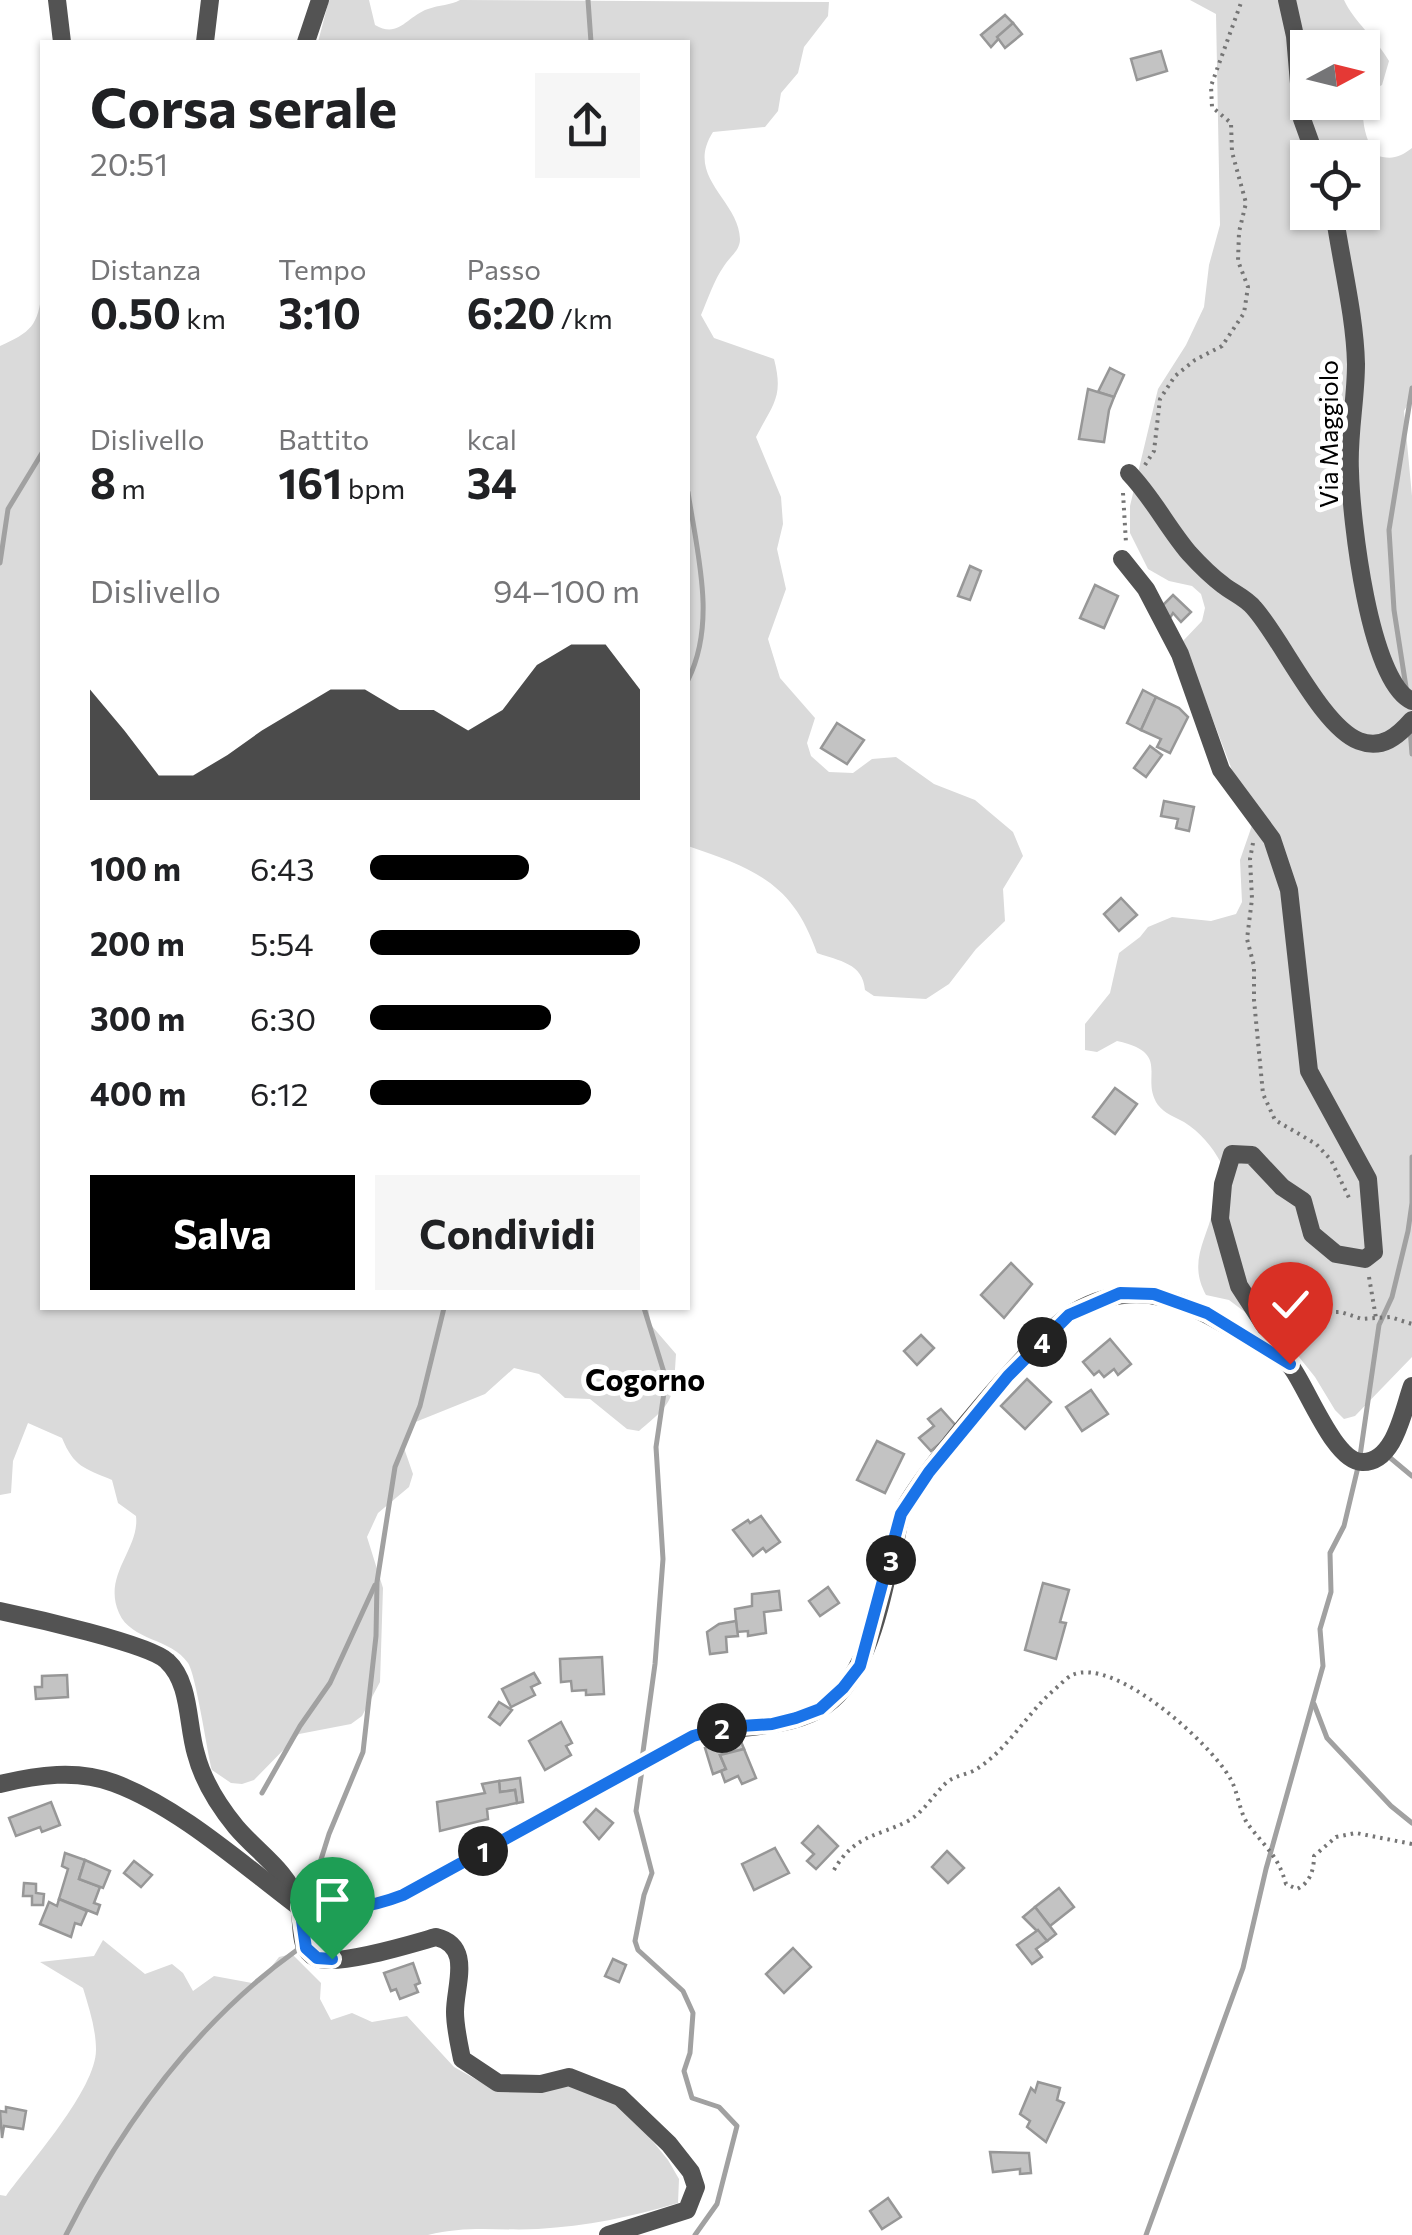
<!DOCTYPE html>
<html lang="it">
<meta charset="utf-8">
<style>
body{margin:0;font-family:Commissioner,sans-serif;background:#f6f6f6;color:#202124;height:100vh;display:flex;flex-direction:column;font-size:38px;white-space:nowrap}
*{box-sizing:border-box;margin:0}
p{font-size:32px;color:#757577}
.icon{flex:none;width:55px;height:55px;fill:none;stroke:currentColor;stroke-width:2;stroke-linecap:round;stroke-linejoin:round}
.map{position:relative;flex:1;overflow:hidden}
.drawer{position:absolute;left:40px;top:40px;width:650px;height:1270px;display:flex;flex-direction:column;background:#fff;border-radius:0px;box-shadow:0 2px 8px #0004}
.drawer>*{flex:none}
.needle{width:65px;rotate:83deg}
.controls{position:absolute;left:1290px;top:30px;display:grid;gap:20px}
.controls a{display:grid;place-items:center;width:90px;height:90px;border-radius:0px;background:#fff;box-shadow:0 2px 8px #0004;font-size:50px}
.pin{position:absolute;display:grid;place-items:center;width:85px;height:85px;color:#fff;margin:-102px -42px;border-radius:50% 50% 50% 0;rotate:-45deg;box-shadow:0 0 10px #0007}
.pin .icon{rotate:45deg}
.km{position:absolute;width:50px;height:50px;margin:-25px;border-radius:50%;background:#222;color:#fff;font-size:28px;line-height:50px;text-align:center}
.round{display:grid;place-items:center;flex:none;width:105px;height:105px;border-radius:0px;background:#f6f6f6}
.overview{display:flex;align-items:center;justify-content:space-between;height:170px;padding:0 50px}
h1{font-size:55px;font-weight:700;line-height:75px}
.figures{display:grid;grid-template-columns:repeat(3,1fr);gap:15px;height:170px;padding:10px 50px}
.figures div{display:grid;align-content:center}
.figures b{font-size:42px;font-weight:700}
.figures small{font-size:28px;font-weight:400}
.figures p{font-size:28px}
.chart{height:280px;padding:20px 50px}
.chart p{display:flex;justify-content:space-between}
.chart svg{width:100%;height:180px;margin-top:10px;fill:#000;opacity:.7}
.action{display:flex;gap:20px;margin-top:auto;padding:20px 50px}
.action a{flex:1;height:115px;border-radius:0px;background:#000;color:#fff;font-size:40px;font-weight:700;line-height:115px;text-align:center}
.action a+a{background:#f6f6f6;color:#202124}
ul{padding:0 50px;list-style:none;font-size:32px}
li{display:grid;grid-template-columns:160px 120px 1fr;align-items:center;height:75px}
li i{height:25px;border-radius:12px;background:#000}
.map>svg:first-child{display:block}
.green{fill:#dadada;fill-rule:evenodd}
.lines{fill:none;stroke-linecap:round;stroke-linejoin:round}
.stream{stroke:#a1a1a1;stroke-width:5}
.building{fill:#c3c3c3;stroke:#979797;stroke-width:2.5}
.path{stroke:#757575;stroke-width:4;stroke-dasharray:2.5 5;stroke-linecap:butt}
.minor{stroke:#535353;stroke-width:18}
.route-casing{stroke:#fff;stroke-width:20}
.route{stroke:#1a73e8;stroke-width:12}
.labels{text-anchor:middle;stroke-width:10;stroke-linejoin:round;paint-order:stroke}
.street-label{font-size:25px;fill:#000;stroke:#fff}
.quarter-label{font-size:30px;font-weight:bold;fill:#000;stroke:#fff}
</style>
<div class="map">
<svg width="1412" height="2235" viewBox="0 0 1412 2235">
<rect width="100%" height="100%" fill="#fff"/>
<g class="green">
<path d="M 329,0 L 369,0 L 375,25 C 399,39 407,16 428,9 C 439,5 451,5 460,0 L 829,2 L 828,16 L 804,47 L 798,73 L 781,93 L 778,111 L 765,127 L 713,132 C 684,177 739,200 740,239 C 740,251 730,256 724,266 C 714,280 708,299 701,315 L 714,338 L 774,359 C 784,397 773,404 756,437 L 781,497 L 783,524 L 777,549 L 786,589 L 768,639 L 780,678 L 815,718 L 807,743 L 811,756 L 829,772 L 853,773 L 872,759 L 896,757 L 934,784 L 975,800 L 1013,832 L 1023,856 L 1003,889 L 1005,921 L 976,949 L 949,984 L 926,999 L 874,996 L 865,990 C 863,963 839,961 817,953 C 793,883 755,869 688,846 L 688,42 L 318,42 Z"/>
<path d="M 1190,0 L 1344,0 C 1354,22 1376,38 1389,61 L 1382,85 C 1354,97 1362,133 1375,155 C 1391,160 1399,158 1412,148 L 1412,397 L 1404,411 L 1412,496 L 1412,1357 L 1355,1416 L 1344,1419 L 1335,1410 L 1315,1377 L 1291,1347 L 1229,1300 L 1206,1295 C 1188,1262 1206,1241 1213,1210 C 1217,1195 1218,1179 1221,1163 C 1212,1146 1200,1132 1184,1122 C 1175,1117 1165,1114 1158,1105 C 1139,1078 1173,1053 1117,1041 L 1097,1052 L 1085,1050 L 1085,1024 L 1110,993 L 1119,953 L 1140,937 L 1148,927 L 1172,917 L 1211,921 L 1236,914 L 1242,902 L 1240,860 L 1257,811 L 1232,770 L 1183,641 L 1202,621 L 1205,608 L 1201,594 L 1192,586 L 1169,581 L 1148,569 L 1130,533 L 1130,506 L 1158,389 L 1186,345 L 1204,307 L 1209,265 L 1220,225 L 1216,14 ZM 1308,48 L 1362,48 L 1362,102 L 1308,102 ZM 1308,158 L 1362,158 L 1362,212 L 1308,212 Z"/>
<path d="M 42,291 L 42,1308 L 648,1308 L 651,1325 L 676,1354 C 673,1400 675,1401 639,1431 L 627,1429 L 590,1399 L 565,1398 L 539,1374 L 514,1368 L 485,1394 L 413,1423 L 404,1448 L 413,1474 L 409,1487 L 378,1513 L 367,1537 L 383,1588 L 380,1682 L 362,1716 L 351,1724 L 299,1734 L 254,1780 L 242,1784 L 231,1783 L 212,1770 C 207,1750 196,1675 188,1663 C 171,1638 131,1641 119,1613 C 102,1575 140,1549 136,1516 L 118,1503 L 112,1480 C 84,1468 74,1467 62,1438 L 28,1423 L 13,1461 L 11,1493 L 0,1495 L 0,346 C 31,332 38,326 42,291 Z"/>
<path d="M 103,1940 L 145,1974 L 172,1964 L 183,1973 L 193,1991 L 214,1976 L 258,1984 L 279,1957 L 292,1954 L 321,1983 L 320,1999 L 331,2020 L 352,2013 L 372,2022 L 407,2016 L 454,2067 L 486,2085 L 571,2086 L 625,2107 L 668,2160 L 679,2179 L 678,2203 C 632,2217 586,2226 538,2229 C 499,2231 467,2225 428,2235 L 0,2235 L 0,2195 L 6,2196 C 30,2163 96,2089 96,2050 C 96,2029 89,2008 83,1988 L 40,1962 L 94,1956 Z"/>
</g>
<g class="lines">
<g class="stream">
<polyline points="588,0 591,42"/>
<path d="M 688,492 C 697,553 717,622 688,680"/>
<polyline points="0,563 8,509 42,453"/>
<polyline points="1406,687 1394,610 1389,530 1412,388"/>
<polyline points="1410,728 1412,754"/>
<polyline points="1360,1456 1379,1325 1392,1297 1408,1231 1412,1203 1412,1157"/>
<polyline points="1388,1456 1412,1476"/>
<polyline points="1314,1704 1327,1738 1391,1806 1412,1823"/>
<polyline points="642,1759 655,1664 663,1559 656,1447 666,1379 644,1308"/>
<polyline points="642,1770 636,1811 652,1873 644,1895 635,1941 638,1950 683,1991 693,2013 690,2053 684,2071 692,2098 719,2107 737,2126 717,2204 695,2235"/>
<polyline points="262,1793 300,1726 330,1683 375,1585"/>
<polyline points="307,1904 329,1834 363,1752 376,1636 377,1582 395,1467 420,1406 444,1308"/>
<path d="M 66,2235 C 122,2124 195,2023 297,1950 L 299,1944"/>
<polyline points="1146,2235 1243,1968 1266,1869 1323,1666 1320,1629 1331,1592 1330,1553 1344,1526 1358,1467"/>
</g>
</g>
<g class="building">
<polygon points="1005,15 1013,23 991,47 981,35"/>
<polygon points="1013,23 1022,34 1005,48 997,37"/>
<polygon points="1161,51 1167,71 1137,80 1131,59"/>
<polygon points="1110,368 1124,375 1114,397 1098,392"/>
<polygon points="1088,389 1114,397 1109,410 1104,442 1079,439"/>
<polygon points="970,566 981,571 970,600 958,596"/>
<polygon points="1095,585 1118,596 1104,628 1080,618"/>
<polygon points="1173,595 1191,612 1181,622 1173,613 1168,621 1157,611"/>
<polygon points="1143,690 1156,697 1141,730 1127,723"/>
<polygon points="1156,697 1179,708 1188,717 1170,753 1157,747 1161,739 1141,730"/>
<polygon points="837,723 864,740 847,764 821,748"/>
<polygon points="1150,746 1162,755 1146,777 1134,768"/>
<polygon points="1164,801 1194,807 1189,831 1176,828 1178,819 1161,816"/>
<polygon points="1121,898 1137,915 1119,931 1104,914"/>
<polygon points="1115,1088 1137,1104 1115,1134 1093,1117"/>
<polygon points="1011,1263 1032,1284 1004,1318 981,1295"/>
<polygon points="921,1335 934,1348 917,1365 904,1351"/>
<polygon points="1110,1339 1131,1364 1118,1375 1114,1369 1104,1377 1099,1371 1094,1375 1083,1362"/>
<polygon points="1027,1379 1051,1402 1025,1429 1001,1406"/>
<polygon points="1091,1390 1108,1414 1082,1431 1066,1407"/>
<polygon points="941,1409 958,1428 931,1451 919,1438 934,1426 928,1419"/>
<polygon points="877,1441 904,1454 885,1493 857,1480"/>
<polygon points="761,1516 780,1542 766,1552 763,1548 753,1556 733,1530 748,1520 750,1523"/>
<polygon points="1043,1583 1069,1590 1060,1622 1066,1623 1056,1659 1025,1650"/>
<polygon points="828,1587 839,1603 820,1616 809,1601"/>
<polygon points="779,1591 781,1610 764,1612 766,1633 748,1636 748,1631 737,1632 735,1609 752,1606 752,1594"/>
<polygon points="736,1621 738,1636 726,1637 727,1652 710,1654 707,1632 719,1624"/>
<polygon points="602,1657 604,1694 586,1695 586,1690 572,1691 571,1681 561,1682 560,1659"/>
<polygon points="534,1673 540,1683 531,1687 535,1695 511,1707 502,1689"/>
<polygon points="67,1675 68,1697 36,1699 35,1687 42,1687 42,1676"/>
<polygon points="499,1702 512,1710 500,1725 489,1717"/>
<polygon points="561,1722 572,1743 566,1746 571,1755 545,1770 529,1741"/>
<polygon points="738,1734 744,1749 720,1755 726,1769 713,1774 705,1748"/>
<polygon points="744,1749 756,1778 742,1784 738,1776 725,1782 721,1771 726,1769 720,1755"/>
<polygon points="520,1778 523,1802 517,1803 515,1790 500,1792 499,1781"/>
<polygon points="499,1781 500,1792 515,1790 517,1803 487,1809 488,1819 440,1831 437,1802 485,1793 482,1784"/>
<polygon points="51,1802 60,1825 42,1832 40,1827 16,1836 9,1818"/>
<polygon points="596,1809 613,1823 599,1839 584,1822"/>
<polygon points="818,1826 838,1846 816,1869 807,1861 814,1854 802,1843"/>
<polygon points="775,1848 789,1873 754,1890 742,1864"/>
<polygon points="947,1851 964,1868 948,1883 932,1867"/>
<polygon points="65,1853 85,1860 79,1879 100,1887 94,1903 100,1905 97,1914 59,1899 68,1869 62,1866"/>
<polygon points="85,1860 110,1871 103,1888 79,1879"/>
<polygon points="134,1861 152,1875 141,1887 124,1873"/>
<polygon points="24,1883 36,1884 36,1893 44,1894 43,1905 32,1905 32,1896 23,1896"/>
<polygon points="1059,1888 1074,1907 1050,1926 1035,1907"/>
<polygon points="59,1899 87,1911 81,1925 75,1923 71,1937 40,1924 49,1902 57,1906"/>
<polygon points="1035,1907 1056,1934 1047,1941 1023,1917"/>
<polygon points="1038,1930 1047,1941 1036,1949 1042,1957 1032,1964 1017,1945"/>
<polygon points="793,1948 811,1967 784,1993 766,1974"/>
<polygon points="613,1959 626,1965 619,1982 605,1976"/>
<polygon points="413,1963 420,1983 415,1985 418,1992 400,1999 396,1989 391,1991 384,1973"/>
<polygon points="1038,2082 1060,2088 1057,2100 1064,2103 1046,2142 1027,2127 1030,2121 1020,2114 1031,2088 1035,2092"/>
<polygon points="6,2107 26,2111 23,2129 4,2126 2,2138 0,2111 6,2112"/>
<polygon points="990,2152 1029,2153 1031,2173 1020,2174 1020,2169 993,2172"/>
<polygon points="888,2198 901,2217 882,2229 870,2211"/>
</g>
<g class="lines">
<g class="path">
<polyline points="1145,465 1154,451 1160,399 1175,376 1195,360 1222,346 1244,313 1248,287 1238,261 1239,232 1246,203 1232,152 1231,123 1212,107 1211,86 1242,0"/>
<polyline points="1123,493 1126,543"/>
<polyline points="1253,843 1250,859 1252,899 1247,939 1254,966 1254,1000 1263,1094 1275,1120 1316,1144 1331,1160 1350,1200"/>
<polyline points="1369,1277 1376,1318"/>
<polyline points="1276,1312 1341,1312 1362,1319 1390,1317 1412,1324"/>
<path d="M 834,1870 C 855,1834 877,1837 908,1821 C 924,1812 933,1795 946,1783 C 954,1776 964,1775 973,1771 C 1006,1753 1026,1714 1054,1690 C 1059,1686 1066,1678 1072,1675 C 1115,1656 1210,1743 1230,1778 C 1239,1793 1239,1814 1250,1827 C 1267,1849 1278,1856 1286,1884 L 1297,1889 C 1310,1883 1314,1870 1314,1856 L 1336,1837 L 1356,1833 L 1412,1844"/>
</g>
<g class="minor">
<polyline points="57,0 62,42"/>
<polyline points="1287,0 1295,36 1302,119 1316,158"/>
<polyline points="205,42 210,0"/>
<polyline points="306,42 320,0"/>
<path d="M 1334,212 C 1341,261 1355,316 1356,364 C 1356,400 1348,436 1350,471 C 1351,518 1369,682 1412,701"/>
<path d="M 1129,473 C 1153,498 1167,527 1189,553 C 1199,564 1211,576 1223,585 C 1233,593 1246,598 1254,608 C 1282,639 1321,726 1359,741 C 1382,750 1398,736 1412,720"/>
<polyline points="1122,559 1146,589 1180,654 1221,770 1272,839 1289,890 1309,1071 1368,1179 1374,1252 1365,1259 1336,1254 1312,1234 1303,1201 1282,1187 1252,1155 1232,1154 1223,1184 1220,1219 1239,1286 1285,1357"/>
<path d="M 0,1611 C 29,1617 150,1644 167,1661 C 191,1683 187,1725 196,1754 C 203,1781 218,1805 236,1827 C 258,1853 287,1870 298,1903 C 304,1920 296,1949 316,1958 C 338,1967 411,1944 436,1937 C 473,1946 455,1985 455,2012 C 455,2027 459,2044 462,2059 L 498,2083 L 541,2084 L 569,2077 L 620,2097 L 669,2144 L 691,2172 L 696,2187 L 687,2210 L 608,2235"/>
<path d="M 0,1784 C 37,1775 77,1769 114,1783 C 179,1807 243,1865 299,1907"/>
<path d="M 300,1907 C 338,1911 367,1909 403,1895 L 693,1736 C 733,1725 781,1730 818,1710 C 870,1682 882,1594 895,1542 C 898,1533 898,1521 902,1513 C 919,1475 1039,1332 1074,1312 C 1140,1274 1190,1303 1249,1339 C 1262,1347 1283,1356 1292,1368 C 1308,1390 1335,1462 1362,1462 C 1395,1463 1403,1410 1412,1386"/>
</g>
</g>
<g class="lines">
<defs>
<path id="route" d="M 332,1959 L 317,1958 L 306,1948 L 300,1907 C 338,1911 367,1909 403,1895 L 693,1736 L 726,1727 L 772,1724 L 796,1718 L 820,1709 L 843,1688 L 860,1666 L 901,1514 L 929,1472 L 1008,1376 L 1069,1315 L 1120,1293 L 1154,1294 L 1207,1313 L 1290,1364"/>
</defs>
<use href="#route" class="route-casing"/>
<use href="#route" class="route"/>
</g>
<g class="labels">
<g class="street-label">
<text transform="translate(1329 434) rotate(-90)" y="9">Via Maggiolo</text>
</g>
<g class="quarter-label">
<text x="645" y="1391">Cogorno</text>
</g>
</g>
</svg>
<div class="controls">
<a><svg class="needle" viewBox="-14 -14 28 28"><path d="M0-13l5 13h-10z" fill="#e53935"/><path d="M0 13l5-13h-10z" fill="#757577"/></svg></a>
<a><svg class="icon" aria-label="locate" viewBox="0 0 24 24"><circle cx="12" cy="12" r="6"/><path d="M12 2v4M12 18v4M2 12h4M18 12h4"/></svg></a>
</div>
<div class="pin" style="left:332px;top:1959px;background:#1e9e55"><svg class="icon" aria-label="arrive" viewBox="0 0 24 24"><path d="M6 21V4h12l-3 4 3 4H6"/></svg></div>
<div class="pin" style="left:1290px;top:1364px;background:#d93025"><svg class="icon" aria-label="check" viewBox="0 0 24 24"><path d="M5 12l5 5 9-10"/></svg></div>
<b class="km" style="left:483px;top:1851px">1</b>
<b class="km" style="left:722px;top:1728px">2</b>
<b class="km" style="left:891px;top:1560px">3</b>
<b class="km" style="left:1042px;top:1342px">4</b>
<section class="drawer">
<div class="overview"><div><h1>Corsa serale</h1><p>20:51</p></div><a class="round"><svg class="icon" aria-label="share" viewBox="0 0 24 24"><path d="M12 15V3M7 8l5-5 5 5M5 13v7h14v-7"/></svg></a></div>
<div class="figures">
<div><p>Distanza</p><b>0.50<small> km</small></b></div>
<div><p>Tempo</p><b>3:10</b></div>
<div><p>Passo</p><b>6:20<small> /km</small></b></div>
</div>
<div class="figures">
<div><p>Dislivello</p><b>8<small> m</small></b></div>
<div><p>Battito</p><b>161<small> bpm</small></b></div>
<div><p>kcal</p><b>34</b></div>
</div>
<div class="chart"><p><span>Dislivello</span>94–100 m</p>
<svg viewBox="0 0 160 44" preserveAspectRatio="none"><path d="M0 44V17L10 27L20 38L30 38L40 33L50 27L60 22L70 17L80 17L90 22L100 22L110 27L120 22L130 11L140 6L150 6L160 17V44z"/></svg>
</div>
<ul>
<li><b>100 m</b>6:43<i style="width:59%"></i></li>
<li><b>200 m</b>5:54<i style="width:100%"></i></li>
<li><b>300 m</b>6:30<i style="width:67%"></i></li>
<li><b>400 m</b>6:12<i style="width:82%"></i></li>
</ul>
<div class="action"><a>Salva</a><a>Condividi</a></div>
</section>
</div>
